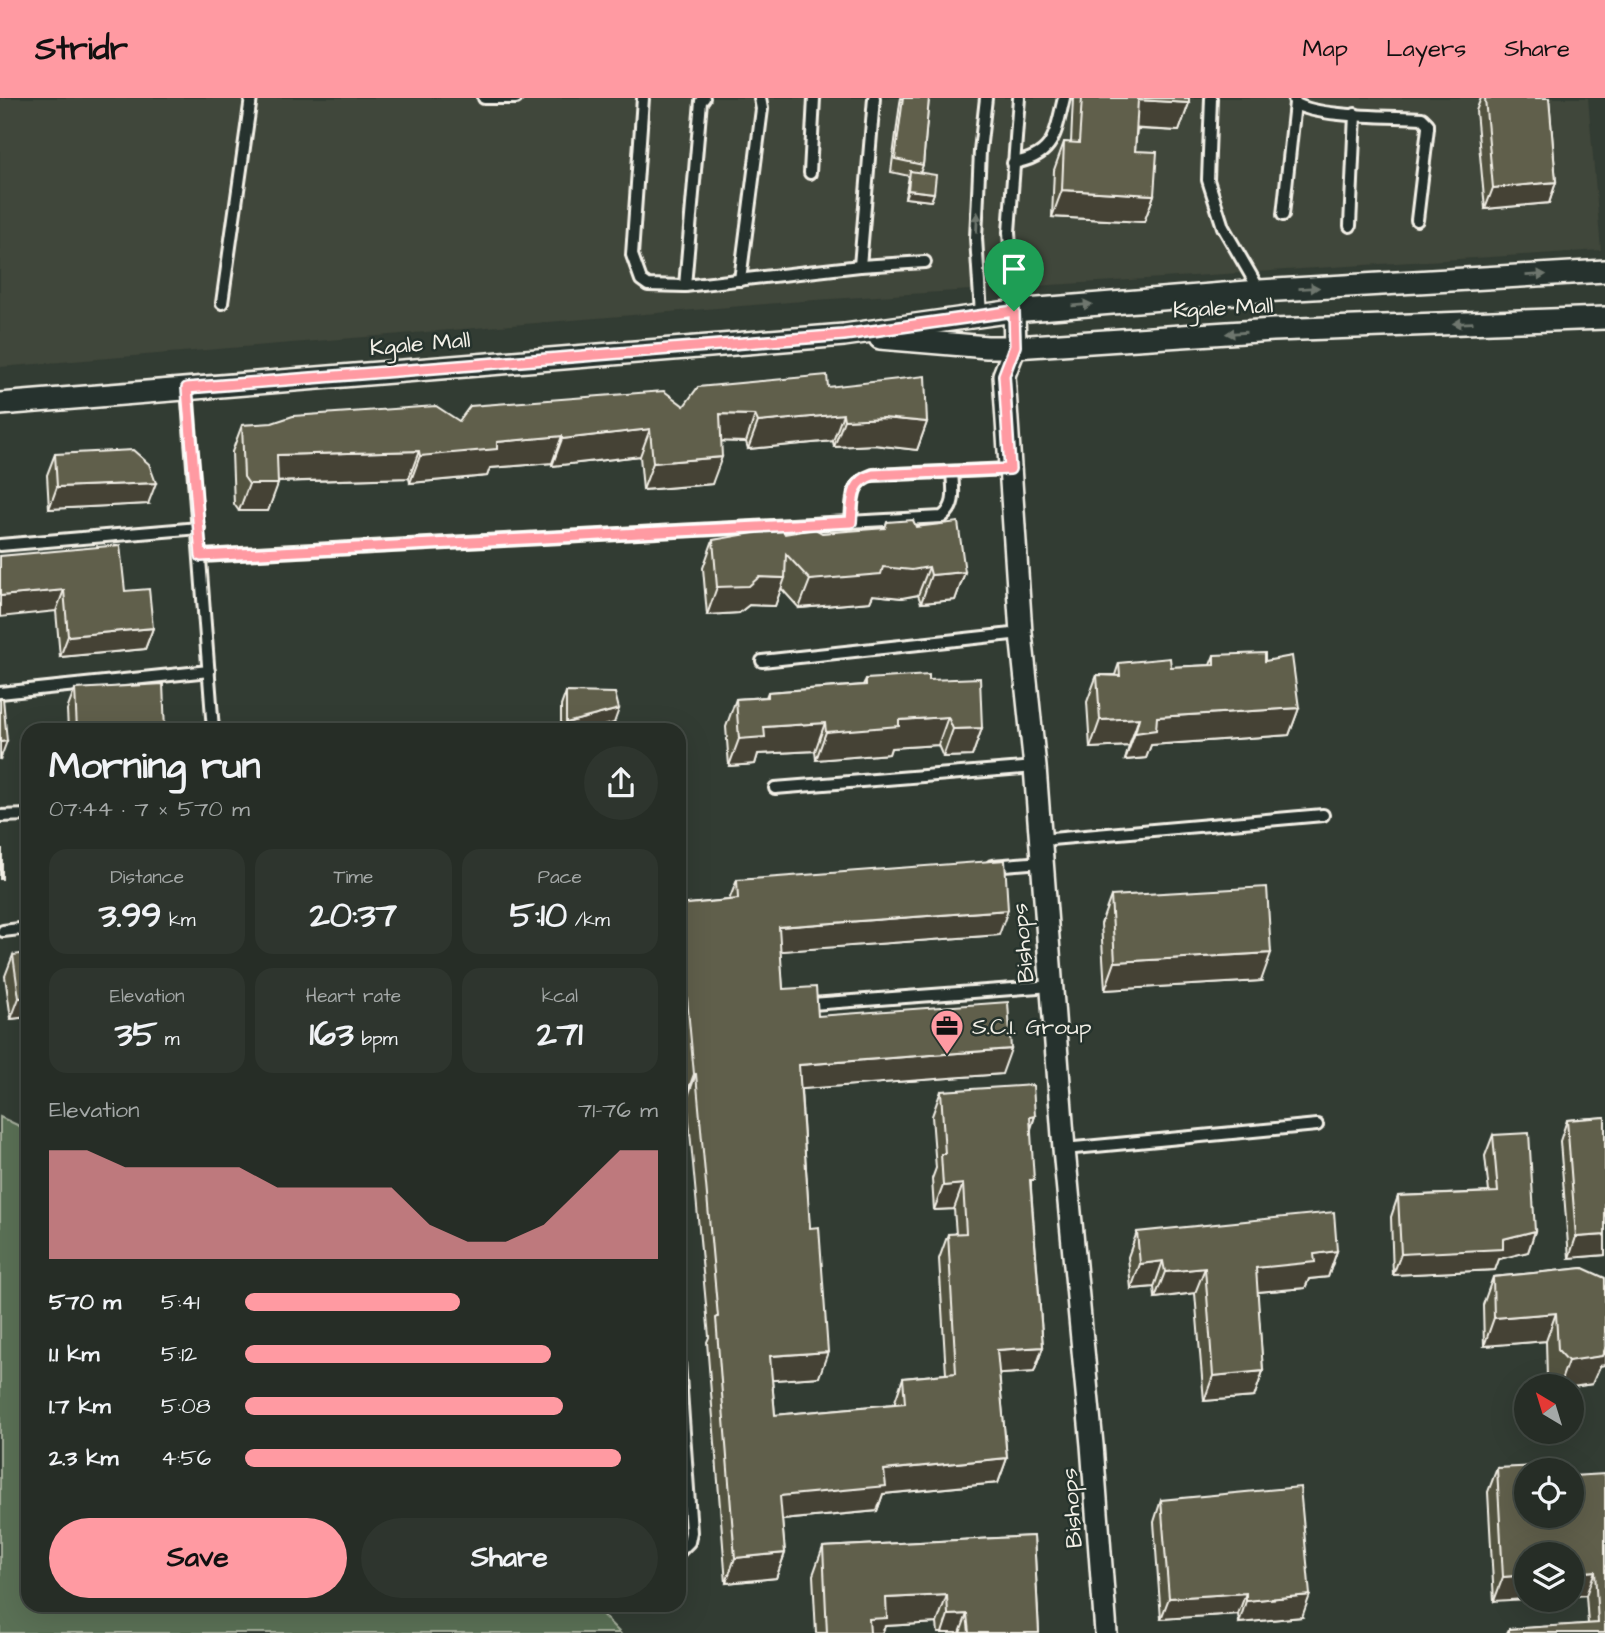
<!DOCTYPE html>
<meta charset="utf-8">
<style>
body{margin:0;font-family:"Architects Daughter",sans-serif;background:#2e352e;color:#f1f3f6;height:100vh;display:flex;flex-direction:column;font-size:26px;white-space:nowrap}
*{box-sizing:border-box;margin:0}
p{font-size:23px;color:#a4a8a7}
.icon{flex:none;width:38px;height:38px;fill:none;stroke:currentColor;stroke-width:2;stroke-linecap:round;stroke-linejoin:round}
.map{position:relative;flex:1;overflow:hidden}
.details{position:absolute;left:21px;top:625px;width:665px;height:889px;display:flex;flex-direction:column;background:#262d26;border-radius:21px;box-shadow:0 7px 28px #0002,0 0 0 2px #424943}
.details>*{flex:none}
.needle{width:46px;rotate:322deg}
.tools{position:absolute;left:1514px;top:1276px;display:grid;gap:14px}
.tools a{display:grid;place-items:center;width:70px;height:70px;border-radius:50%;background:#262d26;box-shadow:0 7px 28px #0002,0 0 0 2px #424943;font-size:35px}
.pin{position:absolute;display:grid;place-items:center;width:60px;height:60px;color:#fff;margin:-72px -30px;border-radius:50% 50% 50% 0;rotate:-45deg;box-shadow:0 0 7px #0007}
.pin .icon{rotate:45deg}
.round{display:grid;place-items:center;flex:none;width:74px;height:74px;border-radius:37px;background:#2e352e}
.summary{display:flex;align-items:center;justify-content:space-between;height:119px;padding:0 28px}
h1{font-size:38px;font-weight:800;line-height:52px}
.stats{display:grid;grid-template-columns:repeat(3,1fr);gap:10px;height:119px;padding:7px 28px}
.stats div{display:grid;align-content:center;border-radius:18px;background:#2e352e;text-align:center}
.stats b{font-size:35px;font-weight:800}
.stats small{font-size:19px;font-weight:400}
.stats p{font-size:19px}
.chart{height:196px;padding:14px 28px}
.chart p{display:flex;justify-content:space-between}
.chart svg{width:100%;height:126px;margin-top:7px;fill:#ff9aa2;opacity:.7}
.action{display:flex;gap:14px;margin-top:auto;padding:14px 28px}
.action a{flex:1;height:80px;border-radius:42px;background:#ff9aa2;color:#111;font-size:28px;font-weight:800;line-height:80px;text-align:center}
.action a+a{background:#2e352e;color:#f1f3f6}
ul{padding:0 28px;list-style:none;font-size:23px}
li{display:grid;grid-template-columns:112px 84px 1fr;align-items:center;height:52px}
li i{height:18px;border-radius:9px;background:#ff9aa2}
header{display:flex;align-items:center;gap:42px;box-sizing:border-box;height:98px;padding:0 35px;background:#ff9aa2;color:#111}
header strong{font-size:33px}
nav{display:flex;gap:38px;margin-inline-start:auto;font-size:24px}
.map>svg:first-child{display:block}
.built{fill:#40463a}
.green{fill:#5a7054;stroke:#a7b09e;stroke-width:2}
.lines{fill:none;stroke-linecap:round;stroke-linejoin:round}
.service-casing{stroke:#f4f1e8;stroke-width:16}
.minor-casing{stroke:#f4f1e8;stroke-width:26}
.service{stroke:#26332d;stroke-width:10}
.minor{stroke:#26332d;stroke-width:21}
.wall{fill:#535240;stroke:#f4f1e8;stroke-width:2}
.shaded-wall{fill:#444234;stroke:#f4f1e8;stroke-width:2}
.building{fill:#615f4b;stroke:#f4f1e8;stroke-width:2}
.oneway{fill:#6e766e}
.route-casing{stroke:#fff;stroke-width:14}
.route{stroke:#ff9aa2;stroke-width:9}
.labels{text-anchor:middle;stroke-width:5;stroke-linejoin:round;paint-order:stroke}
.street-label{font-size:23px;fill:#f4f1e8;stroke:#26332d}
.poi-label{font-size:23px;fill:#f4f1e8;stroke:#26332d;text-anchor:start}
</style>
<header>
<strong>Stridr</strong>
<nav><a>Map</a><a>Layers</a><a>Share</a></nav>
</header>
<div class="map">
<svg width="1605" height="1535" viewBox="0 0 1605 1535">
<rect width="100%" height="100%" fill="#323c33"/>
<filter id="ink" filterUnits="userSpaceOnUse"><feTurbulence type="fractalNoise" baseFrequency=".0143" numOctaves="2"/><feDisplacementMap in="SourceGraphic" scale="14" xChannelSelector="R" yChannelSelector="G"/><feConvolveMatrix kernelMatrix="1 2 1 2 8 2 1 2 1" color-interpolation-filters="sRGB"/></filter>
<g filter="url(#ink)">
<polygon class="built" points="0,0 1588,0 1601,152 815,202 0,269"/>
<polygon class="green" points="0,1019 28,1032 28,1507 593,1507 620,1535 0,1535"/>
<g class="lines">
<defs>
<g id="service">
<polyline points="484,0 516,0"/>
<polyline points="643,0 632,157 641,182 648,187 685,188 860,168 925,164"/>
<polyline points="1211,0 1208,82 1223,129 1260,193"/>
<path d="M 1294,0 L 1295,5 C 1317,20 1392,18 1422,20 L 1428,26 L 1428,30 L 1417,122"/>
<path d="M 1013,65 C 1055,58 1055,36 1064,0"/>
<polyline points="810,75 814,0"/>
<polyline points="1283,117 1295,5"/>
<polyline points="1350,128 1355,16"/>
<polyline points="860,168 874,0"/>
<polyline points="740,182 762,11 760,0"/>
<polyline points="685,188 701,3 704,0"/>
<polyline points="222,205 251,0"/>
<polyline points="1014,213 1009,134 1019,0"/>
<polyline points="981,216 976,140 980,53 986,0"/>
<polyline points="187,290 213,632"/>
<path d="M 851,424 C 853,402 849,385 873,377 L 1010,371"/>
<polyline points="0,447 199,430"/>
<path d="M 201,458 L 942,419 C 957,408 953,392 952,374"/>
<polyline points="762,563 1021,535"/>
<polyline points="0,595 209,573"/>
<polyline points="775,690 1035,669"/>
<polyline points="0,718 28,717"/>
<polyline points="1040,742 1323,717"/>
<polyline points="992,768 1042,764"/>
<polyline points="3,833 28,830"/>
<polyline points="812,906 1052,888"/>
<polyline points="1064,1051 1317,1027"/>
<polyline points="679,1264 691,1434 689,1444 679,1454"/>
</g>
<g id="minor">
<polyline points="1014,213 1015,249 1004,277 1021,535 1035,669 1064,1051 1092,1347 1106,1535"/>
<polyline points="880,240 987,249 1015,249 1273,232 1605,220"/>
<polyline points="0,306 844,237 1014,213 1260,193 1605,173"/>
</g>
</defs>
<use href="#service" class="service-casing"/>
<use href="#minor" class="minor-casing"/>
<use href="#service" class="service"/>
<use href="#minor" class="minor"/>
</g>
<g class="wall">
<polygon points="901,0 929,0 923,67 920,75 934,95 931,103 905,100 909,78 891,74 900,5"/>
<polygon points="1073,0 1189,0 1189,5 1179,33 1137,31 1135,53 1154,97 1144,124 1052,119 1054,72 1064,44 1071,45"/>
<polygon points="1481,0 1549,0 1556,84 1549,105 1485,111 1476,13"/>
<polygon points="828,289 927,324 917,352 874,347 834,349 833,343 748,351 746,344 721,343 712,386 643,392 640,358 552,368 552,365 490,370 487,378 410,385 409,380 278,384 268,413 239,413 234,406 232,354 242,327 459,323 684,308"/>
<polygon points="55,356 148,406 49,411 47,377"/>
<polygon points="916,429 965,474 955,502 921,505 918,497 902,500 873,497 870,504 799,510 781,490 775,508 749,507 739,515 707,517 703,470 713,442 785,436 822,435"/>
<polygon points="0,458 125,493 153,530 145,551 60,559 56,513"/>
<polygon points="1214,557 1265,563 1299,610 1289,637 1151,647 1146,660 1125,662 1129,648 1090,650 1087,604 1097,577 1115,577 1119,565 1171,569 1210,567"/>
<polygon points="866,581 929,582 982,630 972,658 943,659 938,647 891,650 889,656 816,662 815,653 758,656 755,666 729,668 726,629 736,601 766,599 768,594 863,587"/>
<polygon points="75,591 165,632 68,632 67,612"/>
<polygon points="566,594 614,625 589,632 561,632 561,608"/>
<polygon points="737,782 999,837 780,853 783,891 818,918 1002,976 801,991 819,1279 772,1282 775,1317 894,1306 903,1280 946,1276 939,1161 948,1136 956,1136 954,1111 934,1112 932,1081 936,1070 932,1018 941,993 1035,1018 1031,1031 1031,1090 1043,1249 1034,1274 999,1276 1007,1360 998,1385 883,1396 877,1413 782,1422 785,1455 776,1480 726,1485 707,1244 709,1239 687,1001 685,1001 679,936 679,807 729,802"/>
<polygon points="1111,798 1261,883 1105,892 1101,826"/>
<polygon points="13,857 28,919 11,921 5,878"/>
<polygon points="1605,1019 1605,1157 1569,1160 1560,1043 1567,1022"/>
<polygon points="1493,1037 1535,1133 1528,1154 1499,1161 1495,1172 1393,1177 1391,1119 1398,1098 1489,1094 1485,1058"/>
<polygon points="1137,1134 1337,1153 1328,1179 1309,1181 1305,1190 1257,1194 1263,1273 1254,1299 1204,1303 1195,1195 1155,1200 1154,1189 1131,1191 1128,1159"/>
<polygon points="1583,1170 1600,1268 1592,1286 1572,1289 1572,1288 1555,1288 1547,1280 1546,1243 1484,1248 1483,1207 1493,1179"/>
<polygon points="1497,1370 1526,1418 1605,1376 1605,1535 1507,1535 1509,1531 1588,1526 1586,1497 1572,1498 1572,1456 1494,1503 1488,1394"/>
<polygon points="1161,1402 1302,1519 1239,1525 1238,1516 1161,1521 1154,1424"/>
<polygon points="1034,1438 1039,1535 938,1535 937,1525 885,1528 882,1535 816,1535 813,1477 823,1449"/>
</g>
<g class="shaded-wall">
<polygon points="1138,2 1189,5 1179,33 1128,30"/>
<polygon points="1556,84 1549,105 1485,111 1493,90"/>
<polygon points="908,92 934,95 931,103 905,100"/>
<polygon points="1062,92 1154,97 1144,124 1052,119"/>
<polygon points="720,316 755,317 746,344 710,343"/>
<polygon points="843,316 833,343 748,351 758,324"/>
<polygon points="884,320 927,324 917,352 874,347 834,349 844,322"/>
<polygon points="650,331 640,358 552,368 562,341"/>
<polygon points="562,338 552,365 490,370 487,378 410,385 420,358 497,344"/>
<polygon points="419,353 409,380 267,384 277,357"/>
<polygon points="722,359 712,386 643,392 653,365"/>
<polygon points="156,385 148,406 49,411 57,389"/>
<polygon points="249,386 278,386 268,413 239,413"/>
<polygon points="883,469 929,469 918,497 902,500 873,497 870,504 799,510 810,482"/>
<polygon points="965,474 955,502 921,505 931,477"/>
<polygon points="759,479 785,480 775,508 749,507 739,515 707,517 717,489"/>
<polygon points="64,492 56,513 0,519 0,498"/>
<polygon points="153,530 145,551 60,559 68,538"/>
<polygon points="1299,610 1289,637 1151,647 1146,660 1125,662 1135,635 1157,619"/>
<polygon points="619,611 614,625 589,632 564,632 566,625"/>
<polygon points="948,619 938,647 891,650 889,656 816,662 826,634 899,622"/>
<polygon points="1139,620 1129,648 1090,650 1100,622"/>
<polygon points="825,625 815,653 758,656 755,666 729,668 739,641 764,629"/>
<polygon points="982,630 972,658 943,659 953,631"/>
<polygon points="7,643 0,662 0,644"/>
<polygon points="1008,812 999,837 770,854 779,829"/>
<polygon points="1271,855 1261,883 1105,892 1115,864"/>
<polygon points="28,899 28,919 11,921 19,900"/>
<polygon points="687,900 679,923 679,901"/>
<polygon points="1011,951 1002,976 790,992 799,967"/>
<polygon points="694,976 696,976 687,1001 685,1001"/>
<polygon points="1035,1018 1026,1043 1030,1019"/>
<polygon points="963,1086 954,1111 934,1112 943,1088"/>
<polygon points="1535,1133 1528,1154 1499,1161 1495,1172 1393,1177 1401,1156 1503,1141"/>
<polygon points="1605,1137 1605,1157 1569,1160 1576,1139"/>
<polygon points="1337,1153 1328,1179 1309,1181 1305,1190 1246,1195 1256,1170 1314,1156"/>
<polygon points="1163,1163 1154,1189 1131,1191 1140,1166"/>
<polygon points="1205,1170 1195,1195 1155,1200 1165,1174"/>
<polygon points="1556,1215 1546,1243 1484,1248 1494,1220"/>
<polygon points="1043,1249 1034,1274 988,1277 997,1252"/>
<polygon points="1605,1251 1605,1267 1600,1268 1592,1286 1572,1289 1572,1288 1559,1288 1568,1263"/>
<polygon points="828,1254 819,1279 761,1283 770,1258"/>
<polygon points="1263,1273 1254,1299 1204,1303 1213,1278"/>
<polygon points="1007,1360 998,1385 883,1396 877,1413 771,1423 780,1398 884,1372"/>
<polygon points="785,1455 776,1480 726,1485 735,1460"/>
<polygon points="1595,1473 1586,1497 1572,1498 1572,1475"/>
<polygon points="1526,1477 1526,1501 1494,1503 1503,1479"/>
<polygon points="1246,1495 1238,1516 1161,1521 1169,1500"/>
<polygon points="947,1497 937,1525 885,1528 882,1535 864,1535 869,1521 886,1500"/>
<polygon points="1310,1497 1302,1519 1239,1525 1246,1503"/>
<polygon points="967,1516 960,1535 942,1535 948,1517"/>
</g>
<g class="building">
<polygon points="903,0 929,0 923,67 895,61"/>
<polygon points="1082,0 1189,0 1189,5 1138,2 1135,53 1157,54 1154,97 1062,92 1064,44 1079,45"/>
<polygon points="1485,0 1549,0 1556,84 1493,90"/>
<polygon points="910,73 936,77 934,95 908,92"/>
<polygon points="827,277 828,289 925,278 927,324 884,320 844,322 843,316 758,324 755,317 720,316 722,359 653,365 650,331 562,341 562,338 497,344 497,351 420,358 419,353 277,357 278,386 249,386 244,379 242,327 272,325 293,318 436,308 459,323 470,308 664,293 684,308 698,289"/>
<polygon points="133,352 149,366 156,385 57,389 55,356"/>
<polygon points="913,422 916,429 958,424 965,474 931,477 929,469 912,472 883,469 881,476 810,482 786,456 785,480 759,479 749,488 717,489 713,442 782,430 785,436 815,431 822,435 885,430 887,424"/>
<polygon points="120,447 125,493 149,491 153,530 68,538 64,492 0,498 0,458"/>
<polygon points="1265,555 1265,563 1292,558 1299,610 1157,619 1156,632 1135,635 1139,620 1100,622 1097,577 1120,578 1119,565 1170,560 1171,569 1214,567 1214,557"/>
<polygon points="929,577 929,582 980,580 982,630 953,631 948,619 899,622 899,628 826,634 825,625 764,629 765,639 739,641 736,601 768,599 768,594 866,587 866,581"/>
<polygon points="163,586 165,632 77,632 75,591"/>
<polygon points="566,594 615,595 619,611 566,625"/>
<polygon points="0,600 3,600 7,643 0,644"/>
<rect x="0" y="751" width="2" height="30"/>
<polygon points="1005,762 1008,812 779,829 783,891 816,889 818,918 1008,904 1011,951 799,967 810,1130 819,1129 828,1254 770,1258 775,1317 905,1305 903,1280 956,1275 948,1136 966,1135 963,1086 943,1088 941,1056 945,1056 941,993 1033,987 1035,1018 1030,1019 1034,1082 1030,1082 1043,1249 997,1252 1007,1360 884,1372 886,1388 780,1398 785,1455 735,1460 716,1220 718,1219 696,976 694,976 687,900 679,901 679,807 738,801 737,782"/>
<polygon points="1267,789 1271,855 1115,864 1111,798"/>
<polygon points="28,855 28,899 19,900 13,857"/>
<polygon points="1605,1019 1605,1137 1576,1139 1567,1022"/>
<polygon points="1529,1035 1535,1133 1503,1141 1503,1151 1401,1156 1398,1098 1498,1094 1493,1037"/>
<polygon points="1334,1114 1337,1153 1314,1156 1315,1164 1256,1170 1263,1273 1213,1278 1205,1170 1165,1174 1163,1163 1140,1166 1137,1134"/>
<polygon points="1583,1170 1605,1180 1605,1251 1602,1258 1568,1263 1558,1252 1556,1215 1494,1220 1493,1179"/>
<polygon points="1560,1367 1560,1372 1526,1372 1526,1418 1572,1418 1572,1378 1605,1376 1605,1535 1509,1535 1509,1531 1598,1525 1595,1473 1572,1475 1572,1456 1526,1456 1526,1477 1503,1479 1497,1370"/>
<polygon points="1300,1389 1310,1497 1246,1503 1246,1495 1169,1500 1161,1402"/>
<polygon points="1034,1438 1039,1535 969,1535 967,1516 948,1517 947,1497 886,1500 887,1520 869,1521 870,1535 827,1535 823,1449"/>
</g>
<defs><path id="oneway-solid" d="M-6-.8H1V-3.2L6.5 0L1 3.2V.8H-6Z" transform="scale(1.75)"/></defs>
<g class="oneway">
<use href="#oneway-solid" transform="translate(977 124) rotate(-87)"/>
<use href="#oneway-solid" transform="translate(1536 177) rotate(-3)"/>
<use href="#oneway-solid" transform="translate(1309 190) rotate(-3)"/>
<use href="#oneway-solid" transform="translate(1082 207) rotate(-5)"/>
<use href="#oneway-solid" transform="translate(1463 225) rotate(178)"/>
<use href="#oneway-solid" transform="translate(1236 235) rotate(176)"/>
</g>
</g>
<g class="lines" filter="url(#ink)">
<defs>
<path id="route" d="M 1014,213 L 1015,248 L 1004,277 L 1010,371 L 873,377 C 850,384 853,403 851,424 L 201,458 L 187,290 L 844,237 Z"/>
</defs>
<use href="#route" class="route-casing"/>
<use href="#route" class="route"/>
</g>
<defs>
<symbol id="office-pin" viewBox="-11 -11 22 30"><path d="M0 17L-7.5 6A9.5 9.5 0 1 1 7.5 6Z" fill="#ff9aa2" stroke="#26332d"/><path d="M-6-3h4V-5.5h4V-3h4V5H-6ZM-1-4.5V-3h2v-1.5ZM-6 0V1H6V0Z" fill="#111"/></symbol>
</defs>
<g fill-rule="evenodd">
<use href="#office-pin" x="928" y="909" width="38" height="52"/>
</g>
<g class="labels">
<g class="street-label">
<text transform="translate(1223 209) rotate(-3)" y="8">Kgale Mall</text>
<text transform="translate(420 245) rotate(-5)" y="8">Kgale Mall</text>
<text transform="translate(1022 845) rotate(-95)" y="8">Bishops</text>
<text transform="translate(1071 1410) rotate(-94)" y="8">Bishops</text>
</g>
<g class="poi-label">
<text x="972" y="936">S.C.I. Group</text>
</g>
</g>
</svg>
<div class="tools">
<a><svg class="needle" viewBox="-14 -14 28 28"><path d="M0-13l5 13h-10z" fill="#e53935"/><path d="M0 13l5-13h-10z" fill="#a4a8a7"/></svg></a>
<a><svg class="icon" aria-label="locate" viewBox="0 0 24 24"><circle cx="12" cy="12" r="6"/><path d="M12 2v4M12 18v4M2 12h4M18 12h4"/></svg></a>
<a><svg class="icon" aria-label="layers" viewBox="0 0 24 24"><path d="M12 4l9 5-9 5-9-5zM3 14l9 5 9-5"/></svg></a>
</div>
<div class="pin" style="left:1014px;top:213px;background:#1e9e55"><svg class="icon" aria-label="arrive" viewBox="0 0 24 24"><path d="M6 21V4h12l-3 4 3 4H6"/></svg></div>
<section class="details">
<div class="summary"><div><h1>Morning run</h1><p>07:44 · 7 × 570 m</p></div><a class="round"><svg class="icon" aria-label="share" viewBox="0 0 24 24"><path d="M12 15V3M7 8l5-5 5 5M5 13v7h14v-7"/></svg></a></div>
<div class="stats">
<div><p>Distance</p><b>3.99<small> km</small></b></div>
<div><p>Time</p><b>20:37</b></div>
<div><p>Pace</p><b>5:10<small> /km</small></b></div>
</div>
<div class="stats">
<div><p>Elevation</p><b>35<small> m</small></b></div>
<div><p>Heart rate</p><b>163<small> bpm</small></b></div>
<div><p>kcal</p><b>271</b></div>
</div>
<div class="chart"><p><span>Elevation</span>71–76 m</p>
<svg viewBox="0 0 160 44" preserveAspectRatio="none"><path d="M0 44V6L10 6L20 12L30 12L40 12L50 12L60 19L70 19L80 19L90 19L100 32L110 38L120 38L130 32L140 19L150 6L160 6V44z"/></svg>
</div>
<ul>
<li><b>570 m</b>5:41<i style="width:52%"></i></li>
<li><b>1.1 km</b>5:12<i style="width:74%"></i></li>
<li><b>1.7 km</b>5:08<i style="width:77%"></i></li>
<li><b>2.3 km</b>4:56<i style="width:91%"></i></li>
</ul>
<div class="action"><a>Save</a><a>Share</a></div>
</section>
</div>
